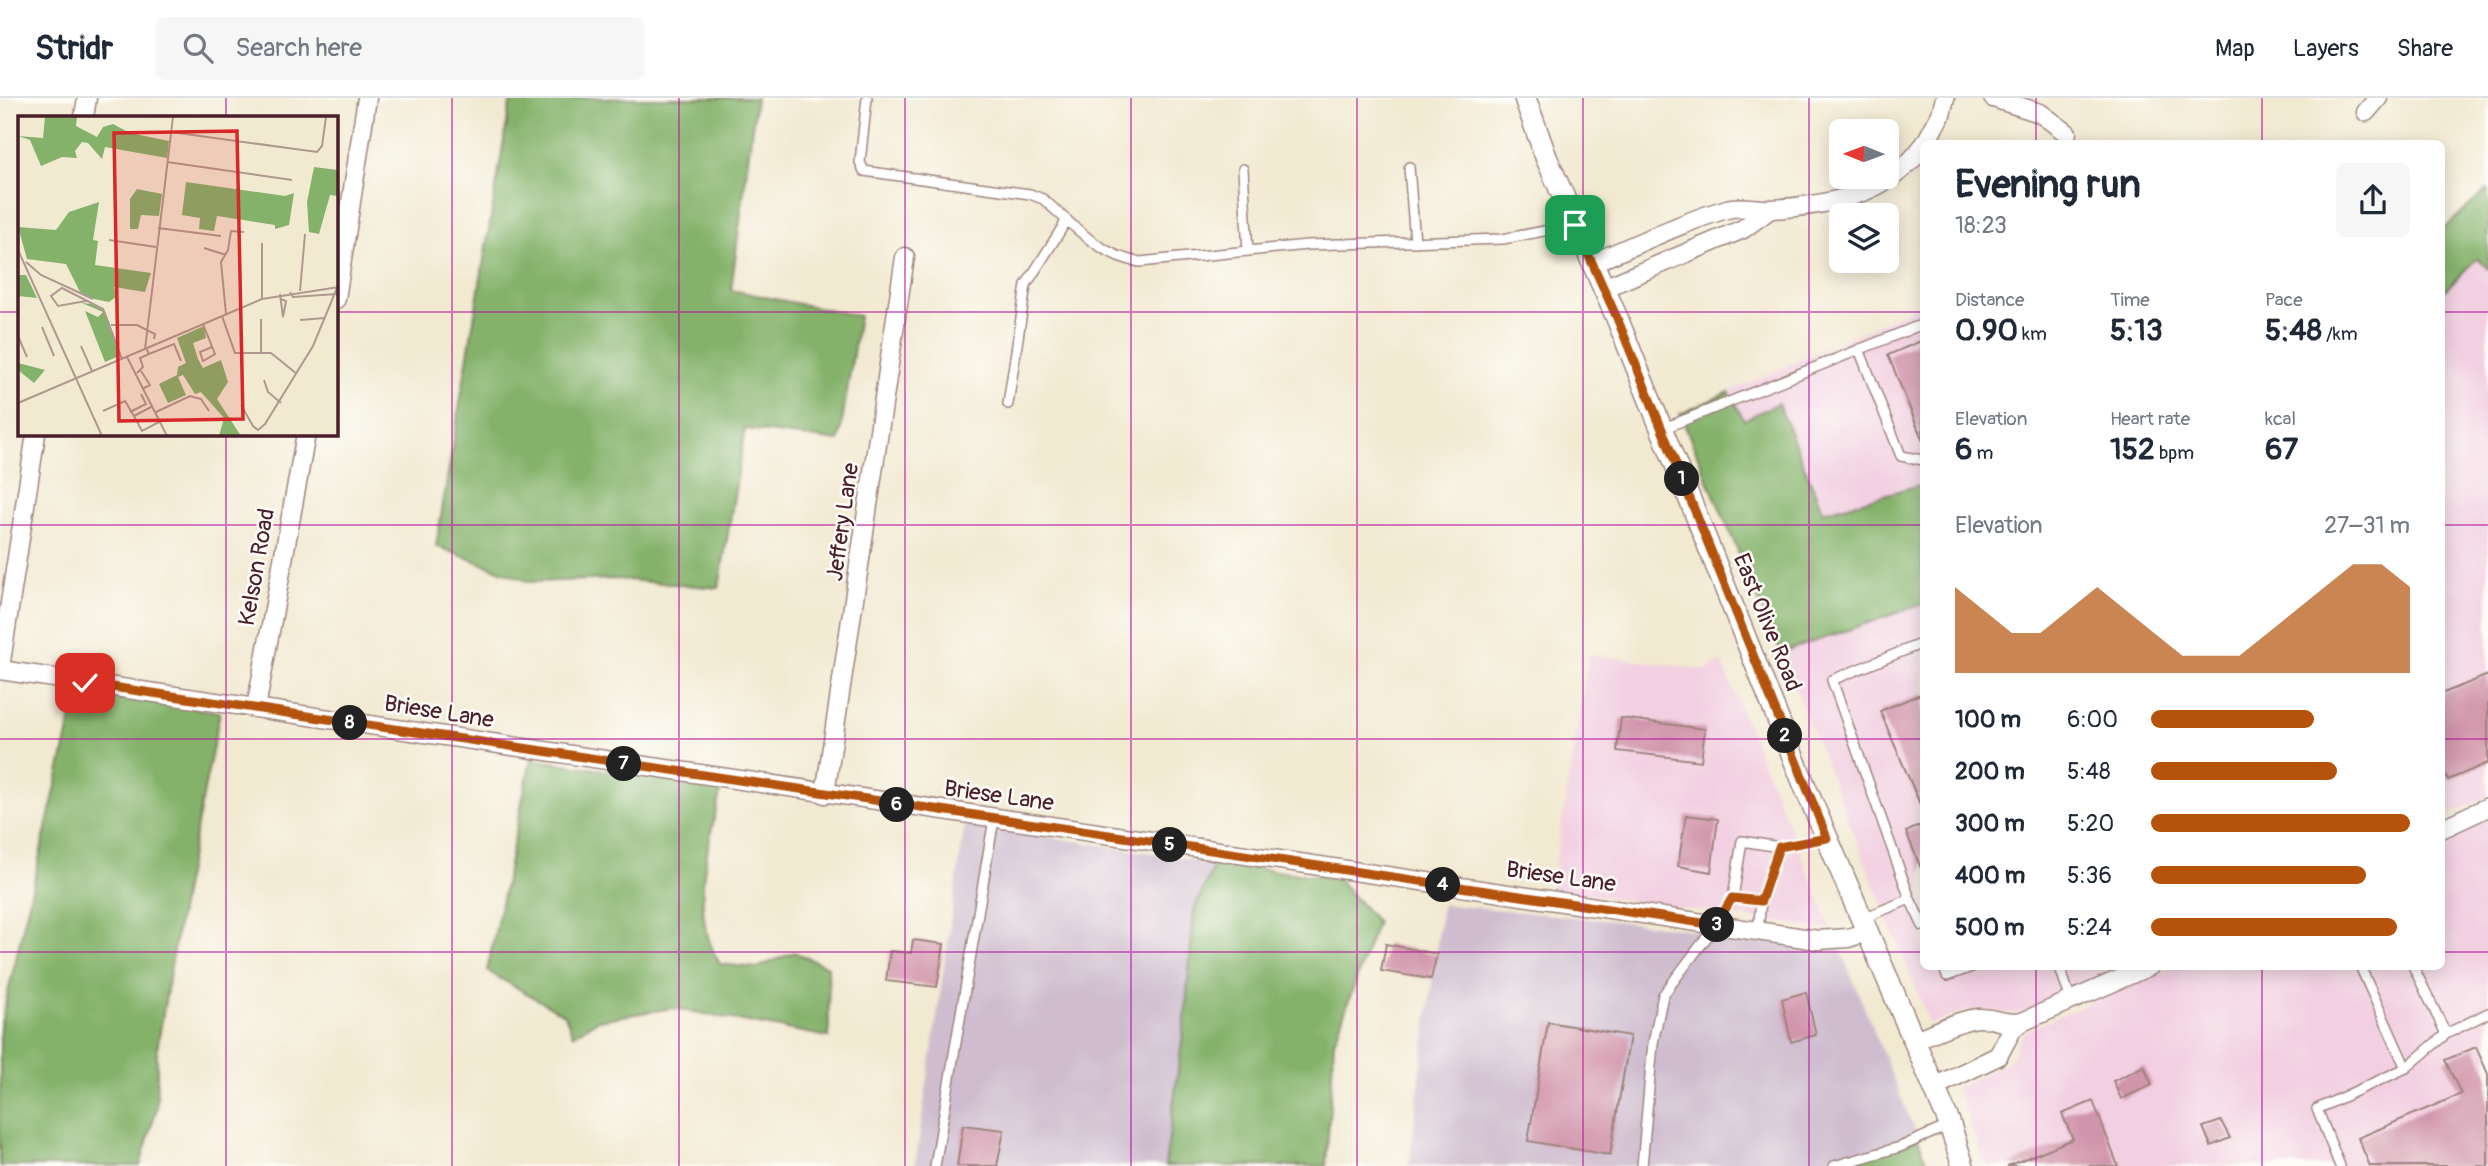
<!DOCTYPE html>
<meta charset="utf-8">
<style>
body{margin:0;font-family:Pangolin,sans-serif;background:#f6f6f7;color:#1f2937;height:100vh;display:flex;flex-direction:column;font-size:26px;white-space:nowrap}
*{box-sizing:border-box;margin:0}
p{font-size:23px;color:#747a83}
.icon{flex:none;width:38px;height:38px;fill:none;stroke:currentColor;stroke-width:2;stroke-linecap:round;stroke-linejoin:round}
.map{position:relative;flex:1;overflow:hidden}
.sheet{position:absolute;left:1920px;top:42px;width:525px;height:830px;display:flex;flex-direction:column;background:#fff;border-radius:10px;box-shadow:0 4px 18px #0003}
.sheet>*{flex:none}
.needle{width:46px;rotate:271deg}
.buttons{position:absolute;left:1829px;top:21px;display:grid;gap:14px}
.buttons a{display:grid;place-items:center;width:70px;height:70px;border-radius:10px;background:#fff;box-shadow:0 4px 18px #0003;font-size:35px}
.pin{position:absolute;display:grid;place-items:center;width:60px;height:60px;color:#fff;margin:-30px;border-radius:14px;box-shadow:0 4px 10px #0006}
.km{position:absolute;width:35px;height:35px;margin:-18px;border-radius:50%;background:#222;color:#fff;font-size:19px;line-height:35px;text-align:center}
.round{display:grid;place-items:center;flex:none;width:74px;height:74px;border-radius:10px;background:#f6f6f7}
.head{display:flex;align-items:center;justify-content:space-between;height:119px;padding:0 35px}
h1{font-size:38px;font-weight:800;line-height:52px}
.stats{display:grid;grid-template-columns:repeat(3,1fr);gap:10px;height:119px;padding:7px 35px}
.stats div{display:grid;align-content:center}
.stats b{font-size:30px;font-weight:800}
.stats small{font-size:19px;font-weight:400}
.stats p{font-size:19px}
.chart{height:196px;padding:14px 35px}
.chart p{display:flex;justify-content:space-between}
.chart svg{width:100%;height:126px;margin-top:7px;fill:#b45309;opacity:.7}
ul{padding:0 35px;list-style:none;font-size:23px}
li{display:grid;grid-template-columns:112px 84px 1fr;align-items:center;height:52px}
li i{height:18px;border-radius:9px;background:#b45309}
header{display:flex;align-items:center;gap:42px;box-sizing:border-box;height:98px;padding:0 35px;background:#fff;border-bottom:2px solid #e0e1e3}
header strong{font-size:33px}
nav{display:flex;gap:38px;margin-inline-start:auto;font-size:24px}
.search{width:490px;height:63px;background:#f6f6f7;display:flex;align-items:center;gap:18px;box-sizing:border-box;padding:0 24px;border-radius:10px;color:#747a83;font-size:26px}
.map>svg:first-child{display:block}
.built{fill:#f2cfe1}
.industrial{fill:#cfbdcf}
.forest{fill:#84b26b;stroke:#67684b;stroke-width:2}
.building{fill:#d195ab}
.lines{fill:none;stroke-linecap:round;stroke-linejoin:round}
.service-casing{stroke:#9e847e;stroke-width:12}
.minor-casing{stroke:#9e847e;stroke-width:21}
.tertiary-casing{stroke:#9e847e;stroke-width:24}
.service{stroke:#fff;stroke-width:9}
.minor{stroke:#fff;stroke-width:18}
.tertiary{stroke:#fff;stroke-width:21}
.route-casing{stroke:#fff;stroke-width:14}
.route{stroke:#b45309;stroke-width:9}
.grid{fill:none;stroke:#b5179e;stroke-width:2;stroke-opacity:0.55}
.labels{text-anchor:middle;stroke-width:5;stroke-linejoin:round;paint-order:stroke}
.street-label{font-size:23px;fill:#4a1f2b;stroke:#fdfcf7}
.inset-road{fill:none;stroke:#af988f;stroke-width:2}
.view{fill:#d62828;fill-opacity:0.15;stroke:#d62828;stroke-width:3.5}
.inset-edge{fill:none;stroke:#4a1f2b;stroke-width:3.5}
</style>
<header>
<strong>Stridr</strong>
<div class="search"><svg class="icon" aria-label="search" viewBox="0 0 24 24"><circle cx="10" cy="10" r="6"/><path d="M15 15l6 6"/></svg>Search here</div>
<nav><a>Map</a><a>Layers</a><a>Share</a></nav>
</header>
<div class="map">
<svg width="2488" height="1068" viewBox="0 0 2488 1068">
<rect width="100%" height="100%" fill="#fdfcf7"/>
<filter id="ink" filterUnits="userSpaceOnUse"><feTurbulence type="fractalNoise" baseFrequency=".0143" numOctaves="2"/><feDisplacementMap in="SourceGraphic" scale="14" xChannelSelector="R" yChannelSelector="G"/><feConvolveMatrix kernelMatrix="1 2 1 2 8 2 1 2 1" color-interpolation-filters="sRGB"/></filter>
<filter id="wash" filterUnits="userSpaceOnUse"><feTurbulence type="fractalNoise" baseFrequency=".00686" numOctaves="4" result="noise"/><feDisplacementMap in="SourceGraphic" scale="28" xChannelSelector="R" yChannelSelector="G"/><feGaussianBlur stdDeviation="1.57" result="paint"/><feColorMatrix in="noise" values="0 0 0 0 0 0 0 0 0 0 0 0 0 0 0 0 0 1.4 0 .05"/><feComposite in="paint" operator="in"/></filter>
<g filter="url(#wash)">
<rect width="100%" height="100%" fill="#f2e9d1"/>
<g class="built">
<polygon points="2477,160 2488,171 2488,698 2441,721 2441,196"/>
<polygon points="1923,206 1923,386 1823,414 1778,305 1744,322 1729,294"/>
<polygon points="1923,506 1923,868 2127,868 2017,916 1974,911 1930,926 1781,555"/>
<polygon points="1589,556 1705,572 1721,563 1832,832 1551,791"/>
<polygon points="2488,720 2488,1068 1987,1068 1956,990 2004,966 2015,953 2022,936 2035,929 2174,868 2441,868 2441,742"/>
</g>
<g class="industrial">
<polygon points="965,726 1215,765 1194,812 1185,922 1165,1068 915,1068"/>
<polygon points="1442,806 1664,828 1816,851 1840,850 1918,1041 1841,1068 1409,1068"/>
</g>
<g class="forest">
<polygon points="511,0 756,0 731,192 859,218 839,343 745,331 719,490 616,481 530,484 436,448"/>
<polygon points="2488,91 2488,171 2477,160 2441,196 2441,133"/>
<polygon points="1729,294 1744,322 1778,305 1823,414 1923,386 1923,506 1781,555 1680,316"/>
<polygon points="78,593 220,614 183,796 157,951 157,1009 140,1068 0,1068 0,929"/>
<path d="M 531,661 L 721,690 C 709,747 687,812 720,866 L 757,870 L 794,854 L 828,869 L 829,939 L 673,910 L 598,922 L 573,937 L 565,917 L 487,873 Z"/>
<polygon points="1215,765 1338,781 1377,824 1334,944 1326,1068 1165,1068 1185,922 1194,812"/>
<polygon points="1918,1041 1929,1068 1841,1068"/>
</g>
<g id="blocks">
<g class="building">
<polygon points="1923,242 1923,343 1888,257"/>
<polygon points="2488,577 2488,665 2448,682 2441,664 2441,596"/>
<polygon points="1923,595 1923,713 1880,613"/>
<polygon points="1621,620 1705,631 1701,663 1617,653"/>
<polygon points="1686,717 1718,721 1711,774 1678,768"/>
<polygon points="1923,726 1923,775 1906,734"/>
<polygon points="913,842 944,846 937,889 886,883 890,853 911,855"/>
<polygon points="1386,846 1437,856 1431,881 1381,873"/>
<polygon points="1806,894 1816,937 1791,944 1782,901"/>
<polygon points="1548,924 1630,938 1610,1057 1528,1043"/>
<polygon points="2476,949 2488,976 2488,1068 2370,1068 2358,1040 2461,996 2445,962"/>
<polygon points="2144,968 2152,987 2121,1001 2113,983"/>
<polygon points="2093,1003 2118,1068 2007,1068 2073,1041 2062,1016"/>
<polygon points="2221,1023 2230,1040 2211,1048 2203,1029"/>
<polygon points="963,1027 1004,1032 997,1068 957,1068"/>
</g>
</g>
</g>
<g filter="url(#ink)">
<use href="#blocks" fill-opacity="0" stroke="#9e847e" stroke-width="2"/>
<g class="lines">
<defs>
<g id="service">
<path d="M 867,0 L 860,64 L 864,73 L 1030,96 L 1043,101 C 1072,126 1101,159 1140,164 L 1307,147 L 1503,141 L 1575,127"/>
<polyline points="1409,69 1415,144"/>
<polyline points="1243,71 1248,153"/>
<polyline points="1859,251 1901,358 1923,362"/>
<polyline points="1008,306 1026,187 1067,122"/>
<polyline points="1662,331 1923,226"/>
<polyline points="1733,800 1761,803"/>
<polyline points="1910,801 1923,828"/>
<polyline points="1861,821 1910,801 1832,582 1923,545"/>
<polyline points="1758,833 1761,803 1779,749 1825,740"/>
<polyline points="1943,868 1947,878 1974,868"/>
<polyline points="2056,868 2060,870 2071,902"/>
<polyline points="2360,868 2406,970"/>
<polyline points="2413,868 2446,936 2488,915"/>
<polyline points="935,1068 994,721"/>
<polyline points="1642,1068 1653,945 1663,897 1716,827 1733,800 1742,743 1779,749"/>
<polyline points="1834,1068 1900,1049 1950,1027"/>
<polyline points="2340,1068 2317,1011 2406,970 2446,936"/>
</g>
<g id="minor">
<polyline points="1993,0 2040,15 2067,35"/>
<polyline points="2366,14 2378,0"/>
<polyline points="84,19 87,0"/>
<polyline points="1925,46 1941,16 1945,0"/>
<path d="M 1592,165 C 1636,147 1682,124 1727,111 C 1740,107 1756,112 1770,111 C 1827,108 1889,97 1923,48"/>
<polyline points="1604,190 1743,131 1769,112"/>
<polyline points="336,201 367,0"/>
<polyline points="0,570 36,336"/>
<polyline points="0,572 1818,842 1848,840 1867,834"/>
<polyline points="256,610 306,336"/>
<polyline points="825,696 905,159"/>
<polyline points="2441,731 2488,709"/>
<path d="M 1915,942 C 1934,935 1958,922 1978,920 C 1994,919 2005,928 2022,924 L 2150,868"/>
<polyline points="1934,989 1998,958 2013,930 2022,924"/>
</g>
<polyline id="tertiary" points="1525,0 1546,59 1617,220 1806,691 1949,1024 1963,1068"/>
</defs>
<use href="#service" class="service-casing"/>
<use href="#minor" class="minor-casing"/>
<use href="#tertiary" class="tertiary-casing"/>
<use href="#service" class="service"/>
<use href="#minor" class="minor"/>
<use href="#tertiary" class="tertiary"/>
</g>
</g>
<g class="lines" filter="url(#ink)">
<defs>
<polyline id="route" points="85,585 1716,827 1732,800 1761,803 1779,749 1827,740 1617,220 1575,127"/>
</defs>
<use href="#route" class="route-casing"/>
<use href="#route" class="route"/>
</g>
<path class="grid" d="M 226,0 L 226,19M 452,0 L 452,1068M 679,0 L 679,1068M 905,0 L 905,1068M 1131,0 L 1131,1068M 1357,0 L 1357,1068M 1583,0 L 1583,1068M 1809,0 L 1809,1068M 2036,0 L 2036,46M 2262,0 L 2262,46M 0,214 L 19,214M 336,214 L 1923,214M 2441,214 L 2488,214M 226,336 L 226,1068M 0,427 L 1923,427M 2441,427 L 2488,427M 0,641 L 1923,641M 2441,641 L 2488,641M 0,854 L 1923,854M 2441,854 L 2488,854M 2036,868 L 2036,1068M 2262,868 L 2262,1068"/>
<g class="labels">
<g class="street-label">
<text transform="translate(842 424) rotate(-82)" y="8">Jeffery Lane</text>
<text transform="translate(256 469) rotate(-80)" y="8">Kelson Road</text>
<text transform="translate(1768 524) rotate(68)" y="8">East Olive Road</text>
<text transform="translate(439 613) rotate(9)" y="8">Briese Lane</text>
<text transform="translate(999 697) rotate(8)" y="8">Briese Lane</text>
<text transform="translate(1561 778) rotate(8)" y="8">Briese Lane</text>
</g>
</g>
<g transform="translate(18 18)">
<rect width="320" height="320" fill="#f2e9d1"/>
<path d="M 27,1 L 59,1 L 58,10 L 79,21 L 85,11 L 95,8 L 112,17 L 151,25 L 149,42 L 87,31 L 84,43 L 70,27 L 64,26 L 57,35 L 59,42 L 44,41 L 23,50 L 12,24 L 0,20 L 25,22 ZM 296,51 L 320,54 L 320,80 L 312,79 L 301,118 L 291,116 L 289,86 ZM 168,66 L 267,80 L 276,77 L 271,109 L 257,113 L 257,109 L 199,100 L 196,115 L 181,113 L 182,102 L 164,99 ZM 119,73 L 144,78 L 141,100 L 123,99 L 120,113 L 112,113 L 112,83 ZM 81,86 L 75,124 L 80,125 L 77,149 L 133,157 L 127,176 L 96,171 L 99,180 L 91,186 L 76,183 L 62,176 L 48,148 L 9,143 L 0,111 L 38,114 L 51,96 ZM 0,159 L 8,159 L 19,182 L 0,180 ZM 64,187 L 74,188 L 87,195 L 103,239 L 87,246 L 67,195 L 80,201 L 85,196 ZM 186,210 L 188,222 L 175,227 L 180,243 L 185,252 L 203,244 L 210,266 L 199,283 L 223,320 L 201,320 L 206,302 L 183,276 L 177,278 L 165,259 L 160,261 L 168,279 L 150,287 L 141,268 L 159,259 L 160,251 L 168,247 L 159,222 ZM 0,247 L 27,254 L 16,267 L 0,254 Z" fill="#84b26b"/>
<path class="inset-road" d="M 153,16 L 299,36 L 304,30 L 308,1M 149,46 L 274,64M 140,112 L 203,120M 91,124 L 138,131M 244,127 L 244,183M 186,132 L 208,139M 0,134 L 84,320M 8,146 L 23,159 L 75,183M 282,175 L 287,118M 272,176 L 275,181 L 319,178M 262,178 L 265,201 L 268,185 L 263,183M 68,185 L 40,190 L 33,180 L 44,172 L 85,193 L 104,243M 208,198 L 203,146 L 210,134 L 213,115 L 226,116M 204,200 L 217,237 L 253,237 L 279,258M 243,203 L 243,236M 282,204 L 307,202M 185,208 L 197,238 L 185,245 L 182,236 L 194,231M 93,209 L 119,209 L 137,218 L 136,223M 24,211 L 36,240M 0,220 L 9,241M 63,230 L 74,255M 128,232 L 131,238 L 156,228 L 163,245M 127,233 L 155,1M 109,241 L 149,320M 123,255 L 132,269 L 126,272M 119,257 L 125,251 L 122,242 L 131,238M 246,264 L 250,276 L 263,287M 0,287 L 244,183 L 321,171M 223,289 L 235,310 L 240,314 L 247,308 L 295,230 L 319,172M 135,290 L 116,300 L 124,315 L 143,305M 85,295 L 107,285 L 116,300M 112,296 L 128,288 L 123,278M 138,296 L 172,280 L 183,283 L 191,295"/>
<path class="view" d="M 219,15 L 225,303 L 101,305 L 96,17 Z"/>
<rect width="320" height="320" class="inset-edge"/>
</g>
</svg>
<div class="buttons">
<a><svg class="needle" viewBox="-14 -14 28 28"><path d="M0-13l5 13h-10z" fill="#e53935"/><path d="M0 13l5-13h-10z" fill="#747a83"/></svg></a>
<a><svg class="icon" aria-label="layers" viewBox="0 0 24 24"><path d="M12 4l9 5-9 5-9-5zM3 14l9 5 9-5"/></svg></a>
</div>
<div class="pin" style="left:1575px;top:127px;background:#1e9e55"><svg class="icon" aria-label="arrive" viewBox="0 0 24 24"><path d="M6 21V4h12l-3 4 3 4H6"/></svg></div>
<div class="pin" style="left:85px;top:585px;background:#d93025"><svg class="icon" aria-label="check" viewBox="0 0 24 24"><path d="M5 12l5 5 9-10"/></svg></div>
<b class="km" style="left:1682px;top:381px">1</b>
<b class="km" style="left:1785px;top:638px">2</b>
<b class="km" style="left:1717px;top:827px">3</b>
<b class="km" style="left:1443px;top:787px">4</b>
<b class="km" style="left:1170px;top:747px">5</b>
<b class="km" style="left:897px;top:707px">6</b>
<b class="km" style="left:624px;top:666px">7</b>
<b class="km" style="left:350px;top:625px">8</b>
<section class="sheet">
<div class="head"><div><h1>Evening run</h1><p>18:23</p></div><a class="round"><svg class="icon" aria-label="share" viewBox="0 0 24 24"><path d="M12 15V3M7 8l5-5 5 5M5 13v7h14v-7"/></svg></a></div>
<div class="stats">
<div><p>Distance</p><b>0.90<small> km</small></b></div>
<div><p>Time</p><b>5:13</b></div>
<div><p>Pace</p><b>5:48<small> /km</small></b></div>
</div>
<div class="stats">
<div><p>Elevation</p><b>6<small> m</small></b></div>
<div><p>Heart rate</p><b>152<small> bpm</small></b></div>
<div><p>kcal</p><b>67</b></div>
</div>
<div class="chart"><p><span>Elevation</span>27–31 m</p>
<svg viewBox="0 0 160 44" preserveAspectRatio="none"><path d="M0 44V14L10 22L20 30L30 30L40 22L50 14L60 22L70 30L80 38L90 38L100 38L110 30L120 22L130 14L140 6L150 6L160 14V44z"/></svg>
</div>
<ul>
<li><b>100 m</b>6:00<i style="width:63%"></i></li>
<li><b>200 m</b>5:48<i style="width:72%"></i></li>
<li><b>300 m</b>5:20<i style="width:100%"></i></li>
<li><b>400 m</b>5:36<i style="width:83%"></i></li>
<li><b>500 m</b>5:24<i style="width:95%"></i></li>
</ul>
</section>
</div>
